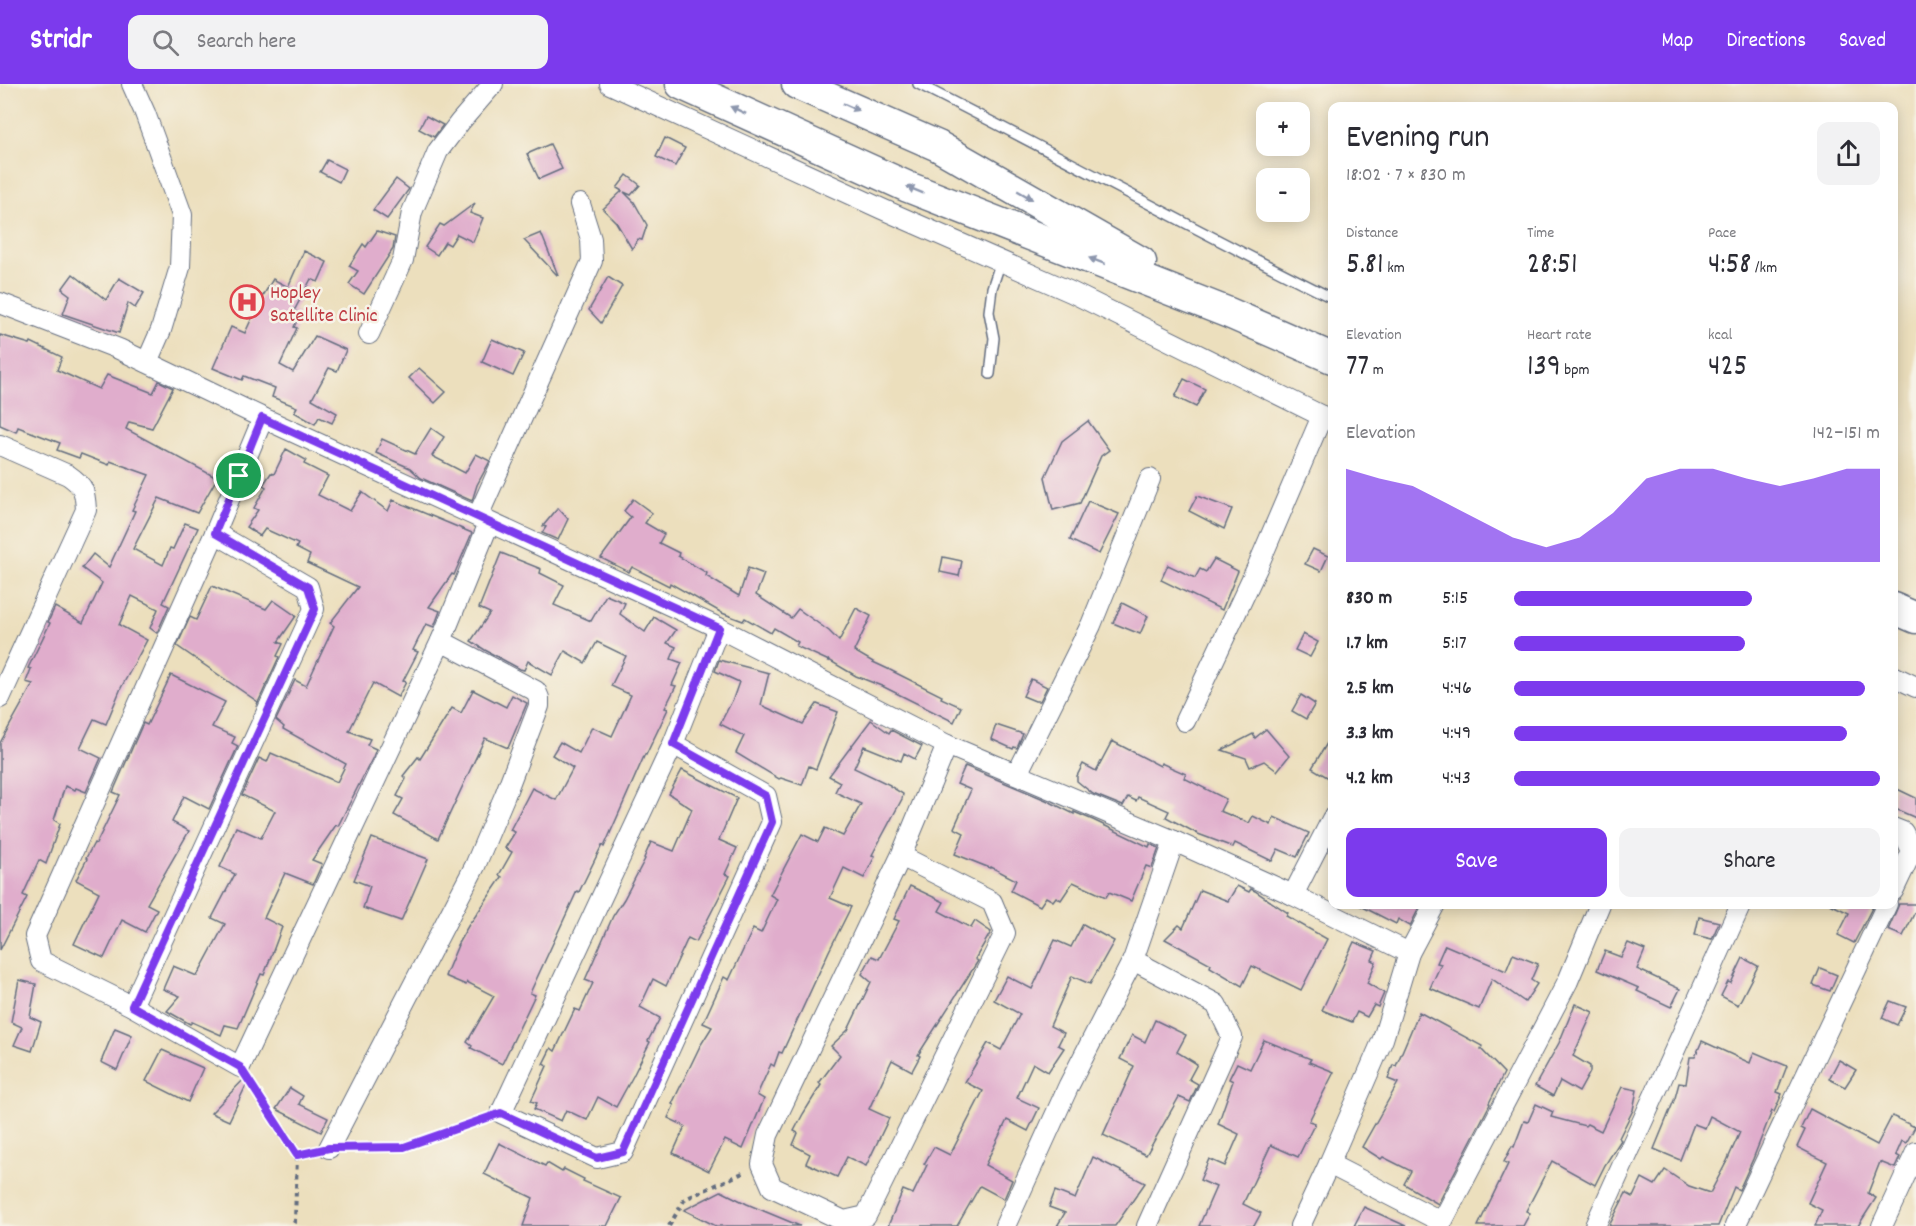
<!DOCTYPE html>
<meta charset="utf-8">
<style>
body{margin:0;font-family:Dekko,sans-serif;background:#f2f2f3;color:#2b2b33;height:100vh;display:flex;flex-direction:column;font-size:22px;white-space:nowrap}
*{box-sizing:border-box;margin:0}
p{font-size:20px;color:#7c7c81}
.icon{flex:none;width:33px;height:33px;fill:none;stroke:currentColor;stroke-width:2;stroke-linecap:round;stroke-linejoin:round}
.map{position:relative;flex:1;overflow:hidden}
.side{position:absolute;left:1328px;top:18px;width:570px;height:807px;display:flex;flex-direction:column;background:#fff;border-radius:12px;box-shadow:0 3px 15px #0003}
.side>*{flex:none}
.fabs{position:absolute;left:1256px;top:18px;display:grid;gap:12px}
.fabs a{display:grid;place-items:center;width:54px;height:54px;border-radius:12px;background:#fff;box-shadow:0 3px 15px #0003;font-size:30px}
.pin{position:absolute;display:grid;place-items:center;width:51px;height:51px;color:#fff;margin:-26px;border:3px solid #fff;border-radius:50%;box-shadow:0 2px 6px #0007}
.round{display:grid;place-items:center;flex:none;width:63px;height:63px;border-radius:12px;background:#f2f2f3}
.summary{display:flex;align-items:center;justify-content:space-between;height:102px;padding:0 18px}
h1{font-size:33px;font-weight:600;line-height:45px}
.stats{display:grid;grid-template-columns:repeat(3,1fr);gap:9px;height:102px;padding:6px 18px}
.stats div{display:grid;align-content:center}
.stats b{font-size:30px;font-weight:600}
.stats small{font-size:16px;font-weight:400}
.stats p{font-size:16px}
.chart{height:168px;padding:12px 18px}
.chart p{display:flex;justify-content:space-between}
.chart svg{width:100%;height:108px;margin-top:6px;fill:#7c3aed;opacity:.7}
.primary-button{display:flex;gap:12px;margin-top:auto;padding:12px 18px}
.primary-button a{flex:1;height:69px;border-radius:12px;background:#7c3aed;color:#fff;font-size:24px;font-weight:600;line-height:69px;text-align:center}
.primary-button a+a{background:#f2f2f3;color:#2b2b33}
ul{padding:0 18px;list-style:none;font-size:20px}
li{display:grid;grid-template-columns:96px 72px 1fr;align-items:center;height:45px}
li i{height:15px;border-radius:8px;background:#7c3aed}
header{display:flex;align-items:center;gap:36px;box-sizing:border-box;height:84px;padding:0 30px;background:#7c3aed;color:#fff}
header strong{font-size:28px}
nav{display:flex;gap:33px;margin-inline-start:auto;font-size:21px}
.search{width:420px;height:54px;background:#f2f2f3;display:flex;align-items:center;gap:15px;box-sizing:border-box;padding:0 21px;border-radius:12px;color:#7c7c81;font-size:22px}
.map>svg:first-child{display:block}
.building{fill:#e0adcc}
.lines{fill:none;stroke-linecap:round;stroke-linejoin:round}
.lane-casing{stroke:#646d7f;stroke-width:12}
.street-casing{stroke:#646d7f;stroke-width:22}
.primary-casing{stroke:#646d7f;stroke-width:33}
.path{stroke:#646d7f;stroke-width:4;stroke-dasharray:4.5 4.5;stroke-linecap:butt}
.lane{stroke:#fff;stroke-width:9}
.street{stroke:#fff;stroke-width:20}
.primary{stroke:#fff;stroke-width:30}
.oneway{fill:#8d97ae}
.route-casing{stroke:#fff;stroke-width:12}
.route{stroke:#7c3aed;stroke-width:8}
.labels{text-anchor:middle;stroke-width:5;stroke-linejoin:round;paint-order:stroke}
.health-label{font-size:20px;fill:#be3a42;stroke:#f7f3e8;text-anchor:start}
</style>
<header>
<strong>Stridr</strong>
<div class="search"><svg class="icon" aria-label="search" viewBox="0 0 24 24"><circle cx="10" cy="10" r="6"/><path d="M15 15l6 6"/></svg>Search here</div>
<nav><a>Map</a><a>Directions</a><a>Saved</a></nav>
</header>
<div class="map">
<svg width="1916" height="1142" viewBox="0 0 1916 1142">
<rect width="100%" height="100%" fill="#f7f3e8"/>
<filter id="ink" filterUnits="userSpaceOnUse"><feTurbulence type="fractalNoise" baseFrequency=".0167" numOctaves="2"/><feDisplacementMap in="SourceGraphic" scale="12" xChannelSelector="R" yChannelSelector="G"/><feConvolveMatrix kernelMatrix="1 2 1 2 8 2 1 2 1" color-interpolation-filters="sRGB"/></filter>
<filter id="wash" filterUnits="userSpaceOnUse"><feTurbulence type="fractalNoise" baseFrequency=".008" numOctaves="4" result="noise"/><feDisplacementMap in="SourceGraphic" scale="24" xChannelSelector="R" yChannelSelector="G"/><feGaussianBlur stdDeviation="1.35" result="paint"/><feColorMatrix in="noise" values="0 0 0 0 0 0 0 0 0 0 0 0 0 0 0 0 0 1.4 0 .05"/><feComposite in="paint" operator="in"/></filter>
<g filter="url(#wash)">
<rect width="100%" height="100%" fill="#ecdfbd"/>
<g id="blocks">
<g class="building">
<polygon points="426,32 443,41 434,53 419,45"/>
<polygon points="665,54 685,64 675,82 656,73"/>
<polygon points="550,60 562,85 539,95 527,70"/>
<polygon points="327,76 345,85 339,98 320,88"/>
<polygon points="627,91 640,101 631,111 624,108 634,118 647,141 642,156 638,155 632,165 616,138 603,125 622,107 617,104"/>
<polygon points="396,95 409,105 387,135 373,126"/>
<polygon points="475,119 470,129 483,134 473,158 457,150 450,161 445,158 437,171 425,163 440,140 444,142"/>
<polygon points="377,147 395,153 393,165 364,210 349,200 358,187 349,182 363,160 366,163"/>
<polygon points="541,149 558,191 557,191 524,156"/>
<polygon points="304,167 327,178 318,198 311,195 294,227 300,230 294,243 297,244 280,281 293,288 315,252 346,266 337,287 329,284 312,315 337,329 332,339 319,333 315,340 294,328 297,323 272,313 275,304 244,292 242,296 213,284 231,243 245,249 262,212 263,212 273,195 288,203"/>
<polygon points="73,190 106,216 119,194 144,209 135,224 128,219 119,249 63,230 70,211 62,205"/>
<polygon points="608,193 622,202 601,239 589,226"/>
<polygon points="0,251 30,260 31,258 62,273 57,286 99,305 107,291 153,309 159,297 173,304 152,344 129,338 126,345 217,394 197,429 159,414 133,465 163,481 170,464 173,465 185,439 198,444 163,519 169,522 157,549 150,544 158,525 132,512 119,541 147,556 121,604 106,640 94,635 80,664 101,674 86,708 76,704 75,706 65,702 54,736 60,740 46,780 39,776 23,811 27,813 0,866 0,659 33,600 26,598 31,585 28,584 50,539 48,538 55,523 83,539 102,499 82,484 93,470 109,483 135,427 132,426 149,391 110,377 109,381 81,370 79,374 57,366 60,359 18,343 16,348 0,341"/>
<polygon points="492,255 524,269 513,292 482,278"/>
<polygon points="419,284 446,308 435,319 409,294"/>
<polygon points="1184,295 1205,305 1196,323 1175,313"/>
<polygon points="1088,337 1109,366 1101,372 1080,419 1053,426 1045,393 1062,357"/>
<polygon points="431,344 444,353 432,372 465,389 476,370 490,377 477,401 472,417 421,394 410,384 376,369 382,355 415,370"/>
<polygon points="286,365 306,376 304,380 328,392 318,411 350,427 362,408 388,427 393,416 472,449 454,491 452,490 429,523 440,527 434,543 426,540 413,566 418,568 403,597 406,598 398,613 373,599 349,647 370,655 367,661 376,665 373,673 338,742 336,741 312,776 322,780 313,800 285,789 264,834 282,843 264,891 261,890 238,944 225,941 221,951 192,938 190,940 167,927 180,912 163,905 173,882 197,892 225,840 212,834 235,790 220,783 231,759 229,759 236,743 261,754 275,727 242,711 259,674 267,678 271,669 337,698 346,680 283,645 284,643 276,636 295,596 306,602 334,542 330,539 358,503 307,479 310,471 296,464 298,460 265,445 260,452 246,443 258,426 254,424 266,403 263,401 271,389 274,390"/>
<polygon points="1197,412 1232,425 1224,445 1189,427"/>
<polygon points="633,415 652,429 645,439 664,450 659,459 679,469 678,472 707,489 706,492 739,512 748,484 764,490 756,511 791,534 798,525 829,547 839,557 856,524 871,532 854,567 873,578 888,585 942,612 941,614 961,623 954,638 884,603 856,592 829,576 829,577 796,562 798,558 774,544 771,549 745,534 743,537 722,529 670,499 669,502 632,483 629,488 601,474 631,433 624,427"/>
<polygon points="1088,417 1119,430 1099,470 1070,456"/>
<polygon points="558,424 568,435 558,456 542,449 546,443 543,442"/>
<polygon points="1313,465 1328,472 1321,487 1305,480"/>
<polygon points="501,469 541,485 540,489 564,501 554,521 591,537 606,511 625,519 620,530 645,548 654,533 676,546 667,559 676,563 671,575 682,579 672,601 676,602 665,624 668,625 646,671 645,670 604,763 602,761 579,808 577,807 530,909 535,911 502,980 471,964 472,962 467,958 494,912 467,898 466,901 445,892 458,861 457,861 471,837 472,837 502,793 499,791 512,768 505,764 515,748 510,746 532,704 556,716 573,684 552,671 560,658 579,669 592,643 612,652 631,611 611,602 626,572 597,558 585,579 565,567 552,591 528,577 524,586 520,585 485,566 471,557 490,529 479,524"/>
<polygon points="943,473 962,477 959,492 940,488"/>
<polygon points="1214,475 1238,487 1222,526 1161,496 1168,481 1195,494 1200,485 1206,488"/>
<polygon points="212,502 266,525 273,516 296,532 278,558 283,560 277,572 279,573 256,623 258,618 177,562 190,533 196,536"/>
<polygon points="1122,519 1148,532 1140,550 1113,539"/>
<polygon points="1303,550 1318,558 1310,573 1295,566"/>
<polygon points="719,576 769,589 761,621 803,640 817,620 838,628 816,685 809,682 802,701 781,694 779,695 736,669 744,652 720,640 733,615 739,598 715,587"/>
<polygon points="171,591 225,618 212,643 235,653 232,659 238,662 209,725 184,712 172,738 189,747 147,820 157,825 145,848 122,836 104,874 74,860 99,808 76,796 87,775 86,774 94,759 96,760 120,711 113,708 143,639 147,641"/>
<polygon points="1031,595 1047,603 1040,617 1035,617 1023,612"/>
<polygon points="473,606 506,623 512,611 527,619 508,664 485,654 438,755 394,731 403,715 397,712 406,695 403,692 418,673 420,675 452,624 461,629"/>
<polygon points="1301,611 1315,620 1306,635 1292,627"/>
<polygon points="871,636 889,649 891,646 922,662 915,675 904,669 901,677 864,662 854,684 890,701 890,702 903,710 902,715 872,771 875,772 864,794 844,784 830,814 851,823 829,867 782,969 779,968 774,982 771,980 757,1011 764,1015 743,1065 725,1056 709,1087 673,1069 685,1042 668,1034 674,1021 672,1020 700,962 712,943 703,939 724,893 729,896 753,845 761,849 777,815 770,811 802,750 818,758 825,744 843,752 861,720 835,708 840,698 829,692"/>
<polygon points="996,641 1023,650 1017,664 1014,663 1013,665 991,655"/>
<polygon points="1266,645 1289,672 1277,687 1264,677 1250,683 1246,674 1222,666 1253,650 1255,654"/>
<polygon points="1332,651 1332,696 1312,684"/>
<polygon points="1112,657 1160,682 1161,679 1186,690 1184,694 1226,715 1220,727 1249,739 1253,732 1271,741 1274,733 1309,749 1297,773 1278,765 1272,777 1235,759 1233,763 1198,750 1166,733 1169,727 1138,713 1136,717 1128,713 1123,722 1093,710 1077,697 1077,692 1083,680 1096,687"/>
<polygon points="965,682 1046,716 1074,730 1074,728 1093,736 1149,763 1150,760 1159,764 1152,784 1146,782 1131,817 1109,808 1106,813 1073,798 1061,816 1056,813 1053,817 1046,813 1040,822 1011,807 1016,796 991,783 990,784 955,770 964,749 954,744 971,706 957,700"/>
<polygon points="682,686 737,714 719,756 737,764 725,790 730,792 696,858 688,854 666,902 653,895 640,923 660,934 648,957 650,958 633,992 616,1023 598,1013 587,1036 566,1026 561,1037 534,1025 537,1019 531,1017 547,982 543,980 551,964 555,967 575,925 580,927 593,899 585,896 613,832 624,815 645,775 644,774 651,758 674,767 692,725 669,710"/>
<polygon points="1893,703 1916,714 1916,734 1893,724"/>
<polygon points="372,754 428,775 401,837 363,824 370,802 354,796"/>
<polygon points="910,802 944,818 939,827 971,844 975,837 991,848 975,875 978,877 918,971 920,972 912,987 892,976 869,1025 889,1034 866,1082 847,1073 837,1093 806,1079 810,1070 793,1061 798,1049 794,1047 803,1030 821,1001 819,999 840,971 831,962 848,946 871,898 862,890 872,872 879,875 899,837 894,835"/>
<polygon points="1237,802 1249,808 1251,805 1255,807 1288,829 1286,832 1327,855 1301,906 1252,882 1242,902 1210,883 1211,880 1165,855 1179,841 1183,844 1200,806 1228,817"/>
<polygon points="1357,820 1421,820 1410,842 1398,835 1396,840"/>
<polygon points="1830,820 1874,820 1854,859 1838,851 1849,829"/>
<polygon points="1899,820 1916,820 1916,826 1903,852 1888,846"/>
<polygon points="1699,833 1719,838 1712,855 1695,851"/>
<polygon points="1083,840 1114,857 1090,900 1072,892 1050,942 1064,949 1058,961 1064,964 1048,988 1033,979 1017,1014 1039,1024 1028,1047 1007,1036 985,1081 1012,1096 1004,1115 980,1102 957,1142 888,1142 903,1106 913,1110 927,1081 924,1080 934,1063 950,1071 983,1007 965,998 988,959 1001,966 1020,930 994,916 1007,892 1032,905 1055,856 1071,863"/>
<polygon points="1354,858 1376,867 1372,876 1376,878 1367,899 1384,909 1378,923 1374,921 1367,933 1357,928 1352,938 1322,926"/>
<polygon points="1628,859 1645,866 1637,885 1680,905 1671,923 1637,907 1639,904 1597,886 1605,867 1621,873"/>
<polygon points="1445,861 1506,887 1513,870 1538,880 1531,896 1537,900 1525,918 1492,895 1479,925 1430,904 1441,880 1437,879"/>
<polygon points="1743,874 1758,882 1738,921 1721,912 1728,898 1731,899"/>
<polygon points="1820,884 1837,891 1830,907 1813,901"/>
<polygon points="19,896 36,900 30,933 41,938 32,967 14,961 22,943 11,938"/>
<polygon points="1890,917 1906,923 1897,941 1882,934"/>
<polygon points="1575,920 1593,928 1573,972 1590,982 1590,988 1579,1008 1560,997 1553,1012 1535,1002 1559,959"/>
<polygon points="1419,928 1482,962 1481,965 1504,989 1489,1019 1490,1020 1438,1120 1404,1100 1411,1087 1383,1073 1381,1075 1362,1063 1398,999 1388,995 1393,981 1396,982"/>
<polygon points="1155,936 1186,951 1177,968 1197,980 1189,995 1198,1000 1190,1018 1179,1013 1146,1071 1103,1051 1134,982 1120,975 1132,951 1145,958"/>
<polygon points="115,944 132,951 117,986 101,978"/>
<polygon points="1264,956 1311,975 1309,978 1334,988 1309,1037 1315,1039 1298,1073 1271,1061 1243,1120 1261,1129 1254,1142 1199,1142 1216,1103 1200,1096 1209,1075 1225,1082 1239,1050 1218,1040 1233,997 1229,995 1237,979 1250,985"/>
<polygon points="1702,957 1750,979 1754,968 1787,982 1777,1008 1782,1010 1774,1028 1772,1027 1753,1075 1739,1106 1734,1103 1718,1142 1609,1142 1626,1109 1633,1113 1642,1094 1655,1101 1665,1086 1689,1102 1710,1109 1727,1077 1740,1048 1710,1032 1705,1044 1694,1040 1680,1076 1654,1065 1675,1014 1679,999 1686,1000 1690,973 1695,973"/>
<polygon points="162,966 203,984 188,1018 146,997"/>
<polygon points="1839,976 1856,986 1845,1003 1829,995"/>
<polygon points="248,991 250,993 229,1037 211,1029"/>
<polygon points="1622,1003 1637,1006 1633,1026 1619,1054 1621,1056 1605,1081 1595,1101 1552,1077 1526,1127 1530,1129 1523,1142 1478,1142 1508,1080 1504,1078 1512,1062 1514,1063 1524,1037 1528,1038 1536,1020 1553,1028 1551,1033 1585,1042 1587,1040 1601,1047"/>
<polygon points="290,1004 303,1012 299,1020 328,1034 321,1048 276,1025"/>
<polygon points="1810,1025 1877,1061 1892,1032 1915,1043 1906,1059 1902,1057 1896,1071 1900,1073 1895,1084 1880,1078 1868,1109 1876,1114 1858,1142 1815,1142 1822,1126 1808,1119 1827,1078 1797,1063 1805,1046 1801,1044"/>
<polygon points="499,1059 545,1082 547,1079 562,1088 564,1085 584,1095 583,1097 621,1114 607,1142 523,1142 533,1114 484,1090"/>
<polygon points="1093,1073 1145,1099 1115,1142 1057,1142 1065,1129 1049,1123 1055,1107 1075,1115"/>
<polygon points="721,1107 747,1120 800,1142 716,1142 684,1126"/>
<polygon points="1364,1123 1406,1142 1354,1142"/>
</g>
</g>
</g>
<g filter="url(#ink)">
<use href="#blocks" fill-opacity="0" stroke="#646d7f" stroke-width="1.5"/>
<g class="lines">
<defs>
<g id="lane">
<path d="M 918,0 C 1057,70 1193,145 1332,214"/>
<polyline points="990,290 994,254 989,228 992,204 1001,177"/>
</g>
<g id="street">
<polyline points="132,0 145,29 182,131 180,183 161,246 147,278"/>
<polyline points="610,0 882,125 1071,208 1332,337"/>
<polyline points="0,219 119,265 263,334 719,544 947,661 1174,757 1293,811 1409,869"/>
<polyline points="369,250 403,176 412,128 438,67 460,38 493,0"/>
<polyline points="263,334 215,449 35,852 41,877 132,922 240,983 441,557 489,439"/>
<path d="M 0,361 L 68,391 C 84,402 85,407 86,426 L 0,614"/>
<polyline points="478,432 592,177 591,155 580,120"/>
<polyline points="1893,592 1916,603"/>
<polyline points="1185,637 1257,484 1322,332"/>
<polyline points="673,660 766,712 772,738 623,1068 597,1074 501,1029 673,660 719,544"/>
<polyline points="1017,690 1091,541 1150,395"/>
<polyline points="1893,744 1903,748 1912,767 1893,807"/>
<polyline points="901,772 992,818 1005,849 866,1132 844,1137 772,1103 762,1080 768,1051 901,772 947,661"/>
<polyline points="1293,811 1332,735"/>
<polyline points="1133,876 1216,920 1232,953 1147,1142"/>
<polyline points="132,922 314,525 308,503 215,449"/>
<polyline points="329,1064 475,782 505,711 539,622 539,614 536,607 441,557"/>
<polyline points="1329,1080 1442,1138 1568,897 1600,820"/>
<polyline points="1005,1142 1069,1001 1133,876 1174,757"/>
<polyline points="1300,1142 1329,1080 1383,955 1409,869 1435,820"/>
<polyline points="1595,1142 1741,820"/>
<polyline points="1735,1142 1887,820"/>
<polyline points="1882,1142 1916,1068"/>
</g>
<g id="primary">
<polyline points="681,0 908,103 1229,229 1332,274"/>
<polyline points="797,0 938,62 1141,178"/>
<polyline points="1893,524 1916,534"/>
</g>
</defs>
<use href="#lane" class="lane-casing"/>
<use href="#street" class="street-casing"/>
<use href="#primary" class="primary-casing"/>
<g class="path">
<polyline points="249,996 297,1071 295,1137 292,1142"/>
<polyline points="348,1064 404,1063 486,1034"/>
<polyline points="297,1071 311,1068"/>
<polyline points="669,1142 685,1115 745,1088"/>
</g>
<use href="#lane" class="lane"/>
<use href="#street" class="street"/>
<use href="#primary" class="primary"/>
</g>
<defs><path id="oneway-solid" d="M-6-.8H1V-3.2L6.5 0L1 3.2V.8H-6Z" transform="scale(1.5)"/></defs>
<g class="oneway">
<use href="#oneway-solid" transform="translate(851 23) rotate(24)"/>
<use href="#oneway-solid" transform="translate(738 26) rotate(-155)"/>
<use href="#oneway-solid" transform="translate(915 106) rotate(-158)"/>
<use href="#oneway-solid" transform="translate(1025 111) rotate(30)"/>
<use href="#oneway-solid" transform="translate(1097 177) rotate(-159)"/>
</g>
</g>
<g class="lines" filter="url(#ink)">
<defs>
<polygon id="route" points="262,334 719,544 673,660 766,712 772,738 623,1068 597,1074 501,1029 404,1063 329,1064 297,1071 240,983 132,922 315,525 308,503 215,449"/>
</defs>
<use href="#route" class="route-casing"/>
<use href="#route" class="route"/>
</g>
<defs>
<symbol id="hospital-ring" viewBox="-11 -11 22 22"><circle r="9.5" fill="#f7f3e8" stroke="#e0444e" stroke-width="1.5"/><path d="M-5-5h3v3.5h4V-5h3V5h-3V1.5h-4V5h-3Z" fill="#e0444e"/></symbol>
</defs>
<g fill-rule="evenodd">
<use href="#hospital-ring" x="228" y="199" width="38" height="38"/>
</g>
<g class="labels">
<g class="health-label">
<text x="270" y="214">Hopley<tspan x="270" dy="23">Satellite Clinic</tspan></text>
</g>
</g>
</svg>
<div class="fabs">
<a>+</a>
<a>−</a>
</div>
<div class="pin" style="left:239px;top:392px;background:#1e9e55"><svg class="icon" aria-label="arrive" viewBox="0 0 24 24"><path d="M6 21V4h12l-3 4 3 4H6"/></svg></div>
<section class="side">
<div class="summary"><div><h1>Evening run</h1><p>18:02 · 7 × 830 m</p></div><a class="round"><svg class="icon" aria-label="share" viewBox="0 0 24 24"><path d="M12 15V3M7 8l5-5 5 5M5 13v7h14v-7"/></svg></a></div>
<div class="stats">
<div><p>Distance</p><b>5.81<small> km</small></b></div>
<div><p>Time</p><b>28:51</b></div>
<div><p>Pace</p><b>4:58<small> /km</small></b></div>
</div>
<div class="stats">
<div><p>Elevation</p><b>77<small> m</small></b></div>
<div><p>Heart rate</p><b>139<small> bpm</small></b></div>
<div><p>kcal</p><b>425</b></div>
</div>
<div class="chart"><p><span>Elevation</span>142–151 m</p>
<svg viewBox="0 0 160 44" preserveAspectRatio="none"><path d="M0 44V6L10 10L20 13L30 20L40 27L50 34L60 38L70 34L80 24L90 10L100 6L110 6L120 10L130 13L140 10L150 6L160 6V44z"/></svg>
</div>
<ul>
<li><b>830 m</b>5:15<i style="width:65%"></i></li>
<li><b>1.7 km</b>5:17<i style="width:63%"></i></li>
<li><b>2.5 km</b>4:46<i style="width:96%"></i></li>
<li><b>3.3 km</b>4:49<i style="width:91%"></i></li>
<li><b>4.2 km</b>4:43<i style="width:100%"></i></li>
</ul>
<div class="primary-button"><a>Save</a><a>Share</a></div>
</section>
</div>
